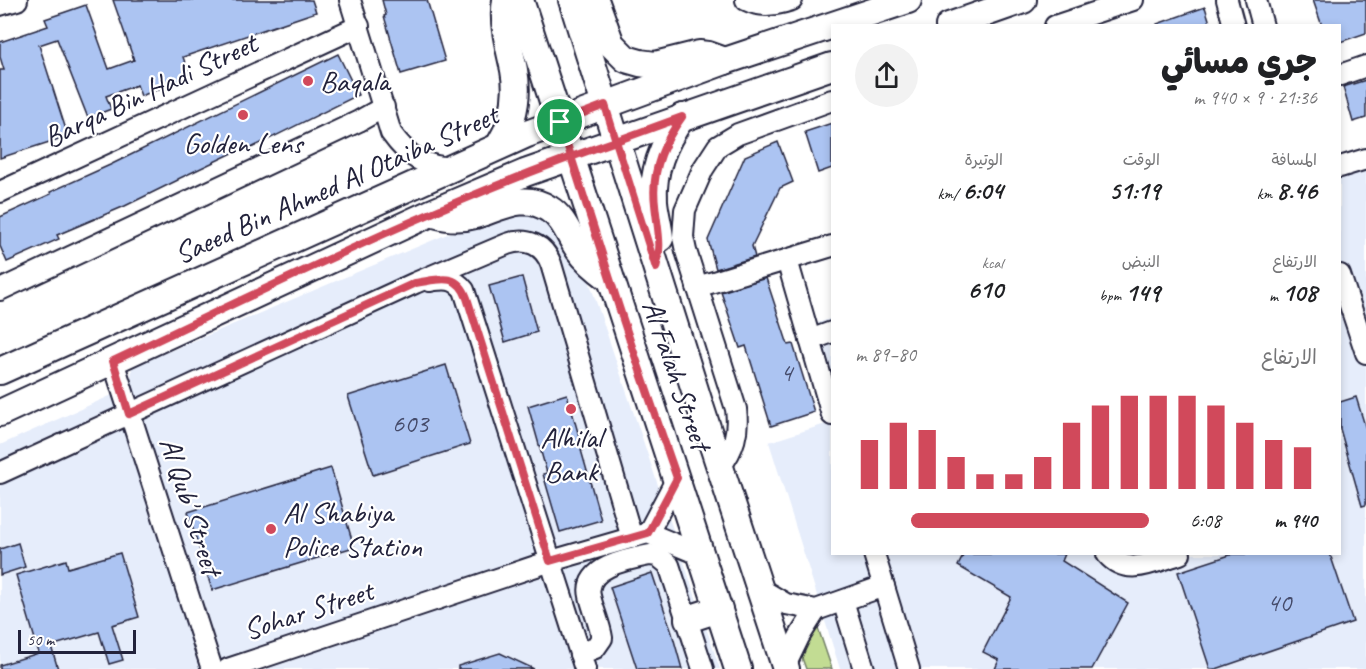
<!DOCTYPE html>
<html lang="ar">
<meta charset="utf-8">
<style>
body{margin:0;font-family:Caveat,"Playpen Sans Arabic",sans-serif;background:#f2f2f2;color:#202124;direction:rtl;height:100vh;display:flex;flex-direction:column;font-size:22px;white-space:nowrap}
*{box-sizing:border-box;margin:0}
p{font-size:20px;color:#757577}
.icon{flex:none;width:33px;height:33px;fill:none;stroke:currentColor;stroke-width:2;stroke-linecap:round;stroke-linejoin:round}
.map{position:relative;flex:1;overflow:hidden;direction:ltr}
.drawer{position:absolute;left:831px;top:24px;width:510px;height:531px;display:flex;flex-direction:column;background:#fff;border-radius:0px;box-shadow:0 3px 9px #0003;direction:rtl}
.drawer>*{flex:none}
.scale{position:absolute;left:18px;bottom:15px;width:118px;box-sizing:border-box;padding-left:6px;border:3px solid #22223b;border-top:0;font-size:16px;line-height:21px;white-space:nowrap;color:#22223b;-webkit-text-stroke:4px #fff;paint-order:stroke}
.pin{position:absolute;display:grid;place-items:center;width:51px;height:51px;color:#fff;margin:-26px;border:3px solid #fff;border-radius:50%;box-shadow:0 2px 6px #0007}
.round{display:grid;place-items:center;flex:none;width:63px;height:63px;border-radius:32px;background:#f2f2f2}
.head{display:flex;align-items:center;justify-content:space-between;height:102px;padding:0 24px}
h1{font-size:33px;font-weight:800;line-height:45px}
.figures{display:grid;grid-template-columns:repeat(3,1fr);gap:9px;height:102px;padding:6px 24px}
.figures div{display:grid;align-content:center}
.figures b{font-size:26px;font-weight:800}
.figures small{font-size:16px;font-weight:400}
.figures p{font-size:16px}
.chart{height:168px;padding:12px 24px}
.chart p{display:flex;justify-content:space-between}
.chart svg{width:100%;height:108px;margin-top:6px;stroke:#d1495b;stroke-width:6}
ul{padding:0 24px;list-style:none;font-size:20px}
li{display:grid;grid-template-columns:96px 72px 1fr;align-items:center;height:45px}
li i{height:15px;border-radius:8px;background:#d1495b}
.map>svg:first-child{display:block}
.built{fill:#e6edfb}
.green{fill:#c2dc93;stroke:#727f67;stroke-width:1.5}
.building{fill:#acc4f2;stroke:#22223b;stroke-width:1.5}
.lines{fill:none;stroke-linecap:round;stroke-linejoin:round}
.minor-casing{stroke:#22223b;stroke-width:24}
.major-casing{stroke:#22223b;stroke-width:30}
.minor{stroke:#fff;stroke-width:20}
.major{stroke:#fff;stroke-width:26}
.route-casing{stroke:#fff;stroke-width:12}
.route{stroke:#d1495b;stroke-width:8}
.poi-dot{fill:#d1495b;stroke:#fff;stroke-width:2}
.labels{text-anchor:middle;stroke-width:4.5;stroke-linejoin:round;paint-order:stroke}
.number-label{font-size:27px;fill:#444a69}
.poi-label{font-size:30px;fill:#22223b;stroke:#fff;text-anchor:start}
.street-label{font-size:30px;fill:#22223b;stroke:#fff}
</style>
<div class="map">
<svg width="1366" height="669" viewBox="0 0 1366 669">
<rect width="100%" height="100%" fill="#fff"/>
<filter id="ink" filterUnits="userSpaceOnUse"><feTurbulence type="fractalNoise" baseFrequency=".0167" numOctaves="2"/><feDisplacementMap in="SourceGraphic" scale="12" xChannelSelector="R" yChannelSelector="G"/><feConvolveMatrix kernelMatrix="1 2 1 2 8 2 1 2 1" color-interpolation-filters="sRGB"/></filter>
<g filter="url(#ink)">
<g class="built">
<polygon points="1366,154 1366,669 840,669 769,442 832,422 832,554 1340,554 1340,163"/>
<polygon points="525,208 575,239 720,669 0,669 0,445 130,387 132,367 457,230"/>
<polygon points="832,318 832,393 812,325"/>
</g>
<polygon class="green" points="817,625 832,669 806,669 802,658 810,635"/>
<g class="building">
<polygon points="113,0 312,0 316,12 183,57 190,77 141,96 137,85 106,96 111,109 88,118 57,39 39,45 68,136 0,158 0,70 4,70 0,57 0,42 48,26 45,19 86,5 109,69 134,60"/>
<polygon points="382,0 427,0 445,61 401,74 384,16 386,15"/>
<polygon points="1313,0 1366,0 1366,33 1340,42 1340,26 1322,26"/>
<polygon points="1205,7 1211,26 1157,26 1157,24"/>
<polygon points="338,54 358,95 243,152 241,149 178,179 178,180 125,206 57,235 59,239 7,262 0,246 0,217 51,194 50,192 110,165"/>
<polygon points="1366,80 1366,118 1353,122 1343,87"/>
<polygon points="832,123 832,168 818,173 805,132"/>
<polygon points="778,142 793,182 780,188 752,246 755,257 716,269 708,240 745,156"/>
<polygon points="522,277 537,332 505,342 489,286"/>
<polygon points="766,278 788,345 793,344 814,412 771,426 746,346 740,348 721,292"/>
<polygon points="446,365 470,444 373,475 348,396"/>
<polygon points="567,394 583,450 581,450 601,520 560,532 543,474 547,473 528,406"/>
<polygon points="1356,397 1366,429 1366,505 1362,506 1340,429 1340,402"/>
<polygon points="331,468 354,547 212,590 188,512"/>
<polygon points="18,543 25,567 0,575 0,549"/>
<polygon points="120,553 139,617 112,625 123,660 109,664 99,632 51,646 58,669 0,669 0,665 39,653 16,575 66,560 68,568"/>
<polygon points="964,554 1065,554 1062,561 1128,603 1092,669 995,669 999,660 983,652 1011,597 958,566"/>
<polygon points="1233,554 1330,554 1353,622 1216,669 1210,669 1178,572"/>
<polygon points="652,573 672,633 682,669 637,669 610,587"/>
<polygon points="500,653 534,669 458,669 458,666"/>
</g>
<g class="lines">
<defs>
<g id="minor">
<path d="M 350,0 L 391,133 C 409,158 423,166 453,168"/>
<path d="M 746,0 C 762,8 776,5 792,0"/>
<polyline points="1227,0 1234,26"/>
<polyline points="1256,0 1263,26"/>
<polyline points="0,5 17,0"/>
<polyline points="1055,26 1133,0"/>
<polyline points="1340,75 1366,66"/>
<polyline points="1340,167 1366,159"/>
<polyline points="0,192 359,26"/>
<polyline points="787,260 832,415"/>
<polyline points="1340,275 1366,353"/>
<path d="M 429,281 C 444,279 454,277 464,290 L 585,669"/>
<polyline points="697,287 832,246"/>
<polyline points="0,290 359,121 384,107"/>
<polyline points="810,340 832,332"/>
<polyline points="113,361 212,669"/>
<path d="M 720,467 C 734,449 739,432 736,409 L 686,251 L 683,237 L 685,210 L 703,169 L 718,146 L 738,134 L 832,100"/>
<path d="M 0,473 L 415,283 L 507,244 C 527,237 544,245 551,264 L 632,538"/>
<polyline points="648,533 677,478"/>
<polyline points="874,554 909,669"/>
<path d="M 1107,554 C 1127,578 1156,561 1180,554"/>
<polyline points="759,588 786,604 816,610 884,586"/>
<polyline points="843,601 864,669"/>
<path d="M 580,654 L 595,648 L 602,638 C 600,624 593,610 590,596 C 583,567 629,559 650,555 L 658,556 L 669,565 L 703,669"/>
<polyline points="785,666 799,637 816,610"/>
<polyline points="228,669 551,561 648,533 701,555"/>
</g>
<g id="major">
<polyline points="520,0 738,669"/>
<polyline points="572,0 700,406 786,669"/>
<polyline points="595,0 611,44 626,59 640,63 655,65 699,54 708,55 725,61"/>
<polyline points="949,26 1023,0"/>
<path d="M 499,146 C 513,123 519,97 514,70 C 509,46 502,24 506,0"/>
<path d="M 434,214 C 447,218 461,219 475,215 C 500,208 524,192 549,209 C 564,218 569,236 579,250 C 587,261 598,270 609,278"/>
<path d="M 660,238 C 659,226 655,213 654,201 C 652,170 664,142 682,117"/>
<polyline points="0,371 527,134 725,61 908,0"/>
<polyline points="0,413 431,213 525,173 832,66"/>
<polyline points="688,619 719,609"/>
</g>
</defs>
<use href="#minor" class="minor-casing"/>
<use href="#major" class="major-casing"/>
<use href="#minor" class="minor"/>
<use href="#major" class="major"/>
</g>
</g>
<g class="lines" filter="url(#ink)">
<defs>
<path id="route" d="M 560,122 C 577,174 593,227 610,279 C 631,346 654,412 677,478 L 648,533 L 550,561 L 467,298 C 457,271 438,280 415,283 L 129,414 L 113,361 C 279,283 443,200 616,141 L 656,268 C 663,245 657,227 655,204 C 651,172 663,143 682,117 L 616,141 L 605,105 L 560,122"/>
</defs>
<use href="#route" class="route-casing"/>
<use href="#route" class="route"/>
</g>
<g class="poi-dot">
<circle cx="308" cy="81" r="6"/>
<circle cx="243" cy="115" r="6"/>
<circle cx="571" cy="409" r="6"/>
<circle cx="271" cy="529" r="6"/>
</g>
<g class="labels">
<g class="number-label">
<text x="786" y="381">4</text>
<text x="410" y="432">603</text>
<text x="1279" y="611">40</text>
</g>
<g class="poi-label">
<text x="320" y="91">Baqala</text>
<text x="243" y="153" text-anchor="middle">Golden Lens</text>
<text x="571" y="447" text-anchor="middle">Alhilal<tspan x="571" dy="34">Bank</tspan></text>
<text x="283" y="522">Al Shabiya<tspan x="283" dy="34">Police Station</tspan></text>
</g>
<g class="street-label">
<text transform="translate(150 90) rotate(-25)" y="10">Barqa Bin Hadi Street</text>
<text transform="translate(336 184) rotate(-24)" y="10">Saeed Bin Ahmed Al Otaiba Street</text>
<text transform="translate(677 375) rotate(71)" y="10">Al Falah Street</text>
<text transform="translate(191 506) rotate(72)" y="10">Al Qub' Street</text>
<text transform="translate(308 610) rotate(-18)" y="10">Sohar Street</text>
</g>
</g>
</svg>
<div class="scale">50 m</div>
<div class="pin" style="left:560px;top:122px;background:#1e9e55"><svg class="icon" aria-label="arrive" viewBox="0 0 24 24"><path d="M6 21V4h12l-3 4 3 4H6"/></svg></div>
<section class="drawer">
<div class="head"><div><h1>جري مسائي</h1><p>21:36 · 9 × 940 m</p></div><a class="round"><svg class="icon" aria-label="share" viewBox="0 0 24 24"><path d="M12 15V3M7 8l5-5 5 5M5 13v7h14v-7"/></svg></a></div>
<div class="figures">
<div><p>المسافة</p><b>8.46<small> km</small></b></div>
<div><p>الوقت</p><b>51:19</b></div>
<div><p>الوتيرة</p><b>6:04<small> /km</small></b></div>
</div>
<div class="figures">
<div><p>الارتفاع</p><b>108<small> m</small></b></div>
<div><p>النبض</p><b>149<small> bpm</small></b></div>
<div><p>kcal</p><b>610</b></div>
</div>
<div class="chart"><p><span>الارتفاع</span>80–89 m</p>
<svg viewBox="0 0 160 44" preserveAspectRatio="none"><path d="M5 44V24M15 44V17M25 44V20M35 44V31M45 44V38M55 44V38M65 44V31M75 44V17M85 44V10M95 44V6M105 44V6M115 44V6M125 44V10M135 44V17M145 44V24M155 44V27"/></svg>
</div>
<ul>
<li><b>940 m</b>6:08<i style="width:81%"></i></li>
</ul>
</section>
</div>
